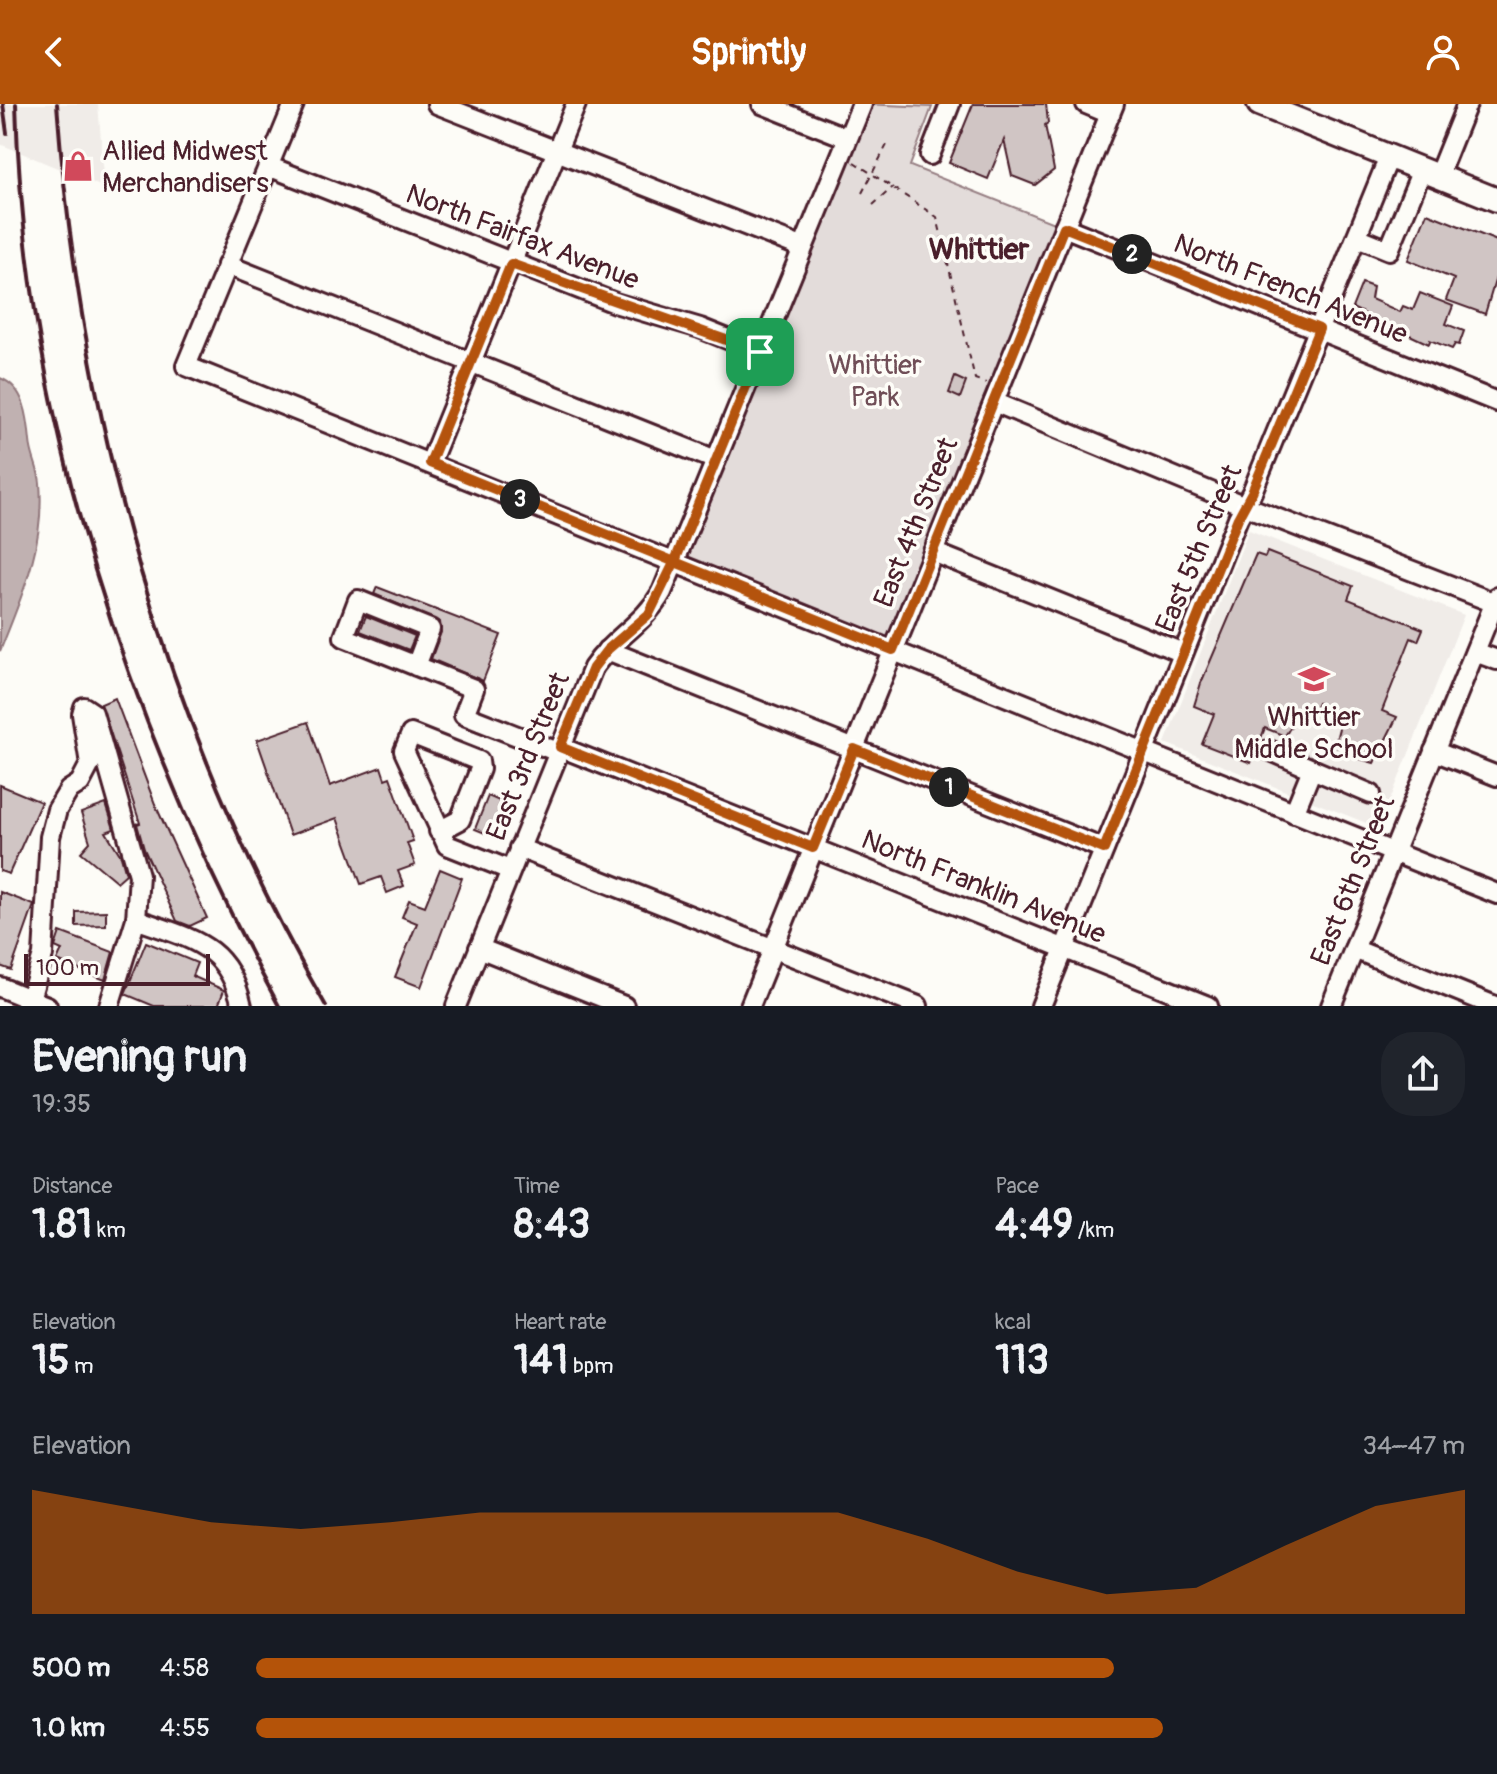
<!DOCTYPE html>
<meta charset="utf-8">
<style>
body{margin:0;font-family:Pangolin,sans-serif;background:#20242c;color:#f1f3f6;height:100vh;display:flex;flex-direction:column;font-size:30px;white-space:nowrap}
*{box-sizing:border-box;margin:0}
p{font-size:26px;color:#9ea1a6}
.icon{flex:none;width:44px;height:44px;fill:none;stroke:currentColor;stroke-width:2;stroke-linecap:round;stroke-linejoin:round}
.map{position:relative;height:902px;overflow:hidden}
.panel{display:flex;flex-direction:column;background:#171b24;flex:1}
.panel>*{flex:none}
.scale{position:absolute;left:24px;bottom:20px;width:186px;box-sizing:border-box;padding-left:8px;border:4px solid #4a1f2b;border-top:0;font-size:22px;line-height:28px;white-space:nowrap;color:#4a1f2b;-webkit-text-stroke:6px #fdfcf7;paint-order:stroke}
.pin{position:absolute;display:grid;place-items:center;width:68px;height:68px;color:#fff;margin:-34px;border-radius:16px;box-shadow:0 4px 12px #0006}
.km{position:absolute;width:40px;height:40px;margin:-20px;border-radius:50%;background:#222;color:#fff;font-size:22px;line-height:40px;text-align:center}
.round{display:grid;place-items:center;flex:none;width:84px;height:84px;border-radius:32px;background:#20242c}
.head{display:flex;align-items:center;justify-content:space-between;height:136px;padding:0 32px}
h1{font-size:44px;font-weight:700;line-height:60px}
.stats{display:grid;grid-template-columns:repeat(3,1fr);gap:12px;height:136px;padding:8px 32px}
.stats div{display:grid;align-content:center}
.stats b{font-size:40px;font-weight:700}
.stats small{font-size:22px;font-weight:400}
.stats p{font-size:22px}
.chart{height:224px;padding:16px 32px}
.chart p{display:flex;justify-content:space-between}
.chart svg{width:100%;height:144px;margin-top:8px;fill:#b45309;opacity:.7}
ul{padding:0 32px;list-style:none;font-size:26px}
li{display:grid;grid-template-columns:128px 96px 1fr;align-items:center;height:60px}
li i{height:20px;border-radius:10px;background:#b45309}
header{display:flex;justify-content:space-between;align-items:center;height:104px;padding:0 32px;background:#b45309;color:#fff;font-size:36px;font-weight:700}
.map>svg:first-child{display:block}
.built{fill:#f0ece8}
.green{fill:#e3dcda;stroke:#967e82;stroke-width:2}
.water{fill:#c0b1b1;stroke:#91777b;stroke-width:2}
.building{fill:#d0c5c4;stroke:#4a1f2b;stroke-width:2}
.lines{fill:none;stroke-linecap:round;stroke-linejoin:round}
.minor-casing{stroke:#4a1f2b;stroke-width:24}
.major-casing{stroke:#4a1f2b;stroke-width:28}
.path{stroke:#4a1f2b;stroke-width:2;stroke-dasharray:6 6;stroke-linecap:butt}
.minor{stroke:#fdfcf7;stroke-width:18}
.major{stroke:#fdfcf7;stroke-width:22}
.rail{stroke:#4a1f2b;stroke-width:4}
.route-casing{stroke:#fff;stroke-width:16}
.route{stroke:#b45309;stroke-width:10}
.labels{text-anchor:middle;stroke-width:7;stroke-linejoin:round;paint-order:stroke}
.poi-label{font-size:28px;fill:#4a1f2b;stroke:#fdfcf7;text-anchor:start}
.street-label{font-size:28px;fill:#4a1f2b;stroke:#fdfcf7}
.park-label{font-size:28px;fill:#704e57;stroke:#fdfcf7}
.neighbourhood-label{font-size:30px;font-weight:bold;fill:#4a1f2b;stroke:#fdfcf7}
</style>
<header><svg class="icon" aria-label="back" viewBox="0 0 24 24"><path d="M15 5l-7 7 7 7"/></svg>Sprintly<svg class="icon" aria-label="person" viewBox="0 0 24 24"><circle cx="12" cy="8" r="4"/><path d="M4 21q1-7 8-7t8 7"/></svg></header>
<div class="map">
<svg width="1497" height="902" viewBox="0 0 1497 902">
<rect width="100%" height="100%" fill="#fdfcf7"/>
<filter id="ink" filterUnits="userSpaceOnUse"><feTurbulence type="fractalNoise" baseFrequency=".0125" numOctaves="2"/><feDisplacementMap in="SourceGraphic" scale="16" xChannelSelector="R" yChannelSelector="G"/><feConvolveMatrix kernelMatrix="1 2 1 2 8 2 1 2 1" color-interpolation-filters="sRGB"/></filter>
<g filter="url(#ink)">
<g class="built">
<polygon points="0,0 98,0 105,84 0,40"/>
<polygon points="1249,426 1464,511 1379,724 1165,639"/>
</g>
<polygon class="green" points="862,0 932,3 910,62 1064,123 893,546 675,457"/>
<path class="water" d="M 0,274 C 25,283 28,314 30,337 C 31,352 39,365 40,379 C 45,440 22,493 0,547 Z"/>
<g class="building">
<polygon points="973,0 1046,0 1048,19 1045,21 1054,66 1035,81 1012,72 1004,36 988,75 949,59"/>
<polygon points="1427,109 1497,137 1497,170 1485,210 1446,196 1454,175 1408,156"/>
<polygon points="1362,179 1373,183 1371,195 1400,208 1403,202 1413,206 1420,189 1453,202 1446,220 1464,227 1459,241 1455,240 1452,245 1430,236 1429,240 1352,204"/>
<polygon points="955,273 966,278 960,294 949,289"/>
<polygon points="1267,448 1353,482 1348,495 1423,525 1418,537 1411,534 1382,607 1397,613 1374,659 1333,647 1343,609 1318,599 1313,610 1301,605 1285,632 1265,624 1251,659 1202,640 1214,610 1194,602 1201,579 1256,450 1265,453"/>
<polygon points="377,483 501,531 483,577 431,555 441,528 440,518 374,490"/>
<polygon points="366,512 415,532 409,546 360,527"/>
<polygon points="115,594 155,700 207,814 190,822 177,817 144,745 137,720 140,719 101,600"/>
<polygon points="308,618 330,682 381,663 385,675 390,673 413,737 407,739 415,761 398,767 404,782 387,789 381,773 361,780 337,714 290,731 257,636"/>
<polygon points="0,681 41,698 9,770 0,767"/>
<polygon points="488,692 511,702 497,734 475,725"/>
<polygon points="106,700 114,725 106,728 121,752 126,770 117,778 81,748 90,738 81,709"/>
<polygon points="440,765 462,774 421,883 395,873 417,819 402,813 409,796 425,802"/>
<polygon points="0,788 34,801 11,866 0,862"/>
<polygon points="106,807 106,821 76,822 76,808"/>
<polygon points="60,828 113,848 105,876 57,857 62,846 55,843"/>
<polygon points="146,838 197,859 192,872 224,886 218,902 154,902 125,890"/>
</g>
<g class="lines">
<defs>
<g id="minor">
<polyline points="294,0 186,262 1497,790"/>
<polyline points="437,0 801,143"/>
<polyline points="762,0 845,33"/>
<polyline points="1086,0 1110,10"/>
<polyline points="930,51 950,0"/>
<polyline points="268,62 615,199 700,224 760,248"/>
<polyline points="1438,72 1467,0"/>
<polyline points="1064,123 1497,298"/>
<polyline points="1357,133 1389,146 1422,66"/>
<polyline points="227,161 716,356"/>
<polyline points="994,298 1245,402 1495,499"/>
<polyline points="430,359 576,0"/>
<polyline points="933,448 1183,549"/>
<polyline points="607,546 1104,745"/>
<polyline points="1475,548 1497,556"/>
<polyline points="416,562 430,525 358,496 344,533 474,585 464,611 558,648"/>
<polyline points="560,643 1208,902"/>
<polyline points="1269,646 1312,665 1294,709"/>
<polyline points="1434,647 1497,672"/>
<polyline points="1312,665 1371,690"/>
<polyline points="439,727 460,716 480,665 479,657 411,630 404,647 447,741 510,766"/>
<polyline points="519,744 918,902"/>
<path d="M 136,815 C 190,835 228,839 242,902"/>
<polyline points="479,844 624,902"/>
<polyline points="1354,845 1495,902"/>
<polyline points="0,883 47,902"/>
<polyline points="30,895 43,851 50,733 57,706 69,686 80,679 90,660 82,610 84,603 93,609 139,771 136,815 109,902"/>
<path d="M 456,902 L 593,564 C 613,534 644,520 662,488 L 862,0"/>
<polyline points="750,902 1114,0"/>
<polyline points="1041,902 1238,414 1252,388 1389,53"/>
<polyline points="1331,902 1497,493"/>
</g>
<polyline id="major" points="1259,0 1497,96"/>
</defs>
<use href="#minor" class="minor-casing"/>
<use href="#major" class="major-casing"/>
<g class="path">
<polyline points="854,58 937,113 975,275 986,279"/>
<polyline points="862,89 889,37"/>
<polyline points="873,101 893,83"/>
</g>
<use href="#minor" class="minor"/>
<use href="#major" class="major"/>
<g class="rail">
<polyline points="3,0 7,29"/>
<path d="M 16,0 C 24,312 131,630 279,902"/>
<path d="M 57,0 C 80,315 167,628 326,902"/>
</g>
</g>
</g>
<g class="lines" filter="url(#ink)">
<defs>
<polyline id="route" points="760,248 675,457 649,510 607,546 593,564 560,643 813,744 854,645 1104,745 1238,414 1252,388 1319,225 1064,123 893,546 430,359 511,160 760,248"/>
</defs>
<use href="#route" class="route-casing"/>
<use href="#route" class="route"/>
</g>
<defs>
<symbol id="shop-bare" viewBox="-9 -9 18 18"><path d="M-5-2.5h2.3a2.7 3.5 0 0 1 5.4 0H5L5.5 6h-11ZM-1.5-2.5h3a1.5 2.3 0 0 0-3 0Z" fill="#d1495b" stroke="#fdfcf7" stroke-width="2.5" paint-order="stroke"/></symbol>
<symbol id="school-bare" viewBox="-9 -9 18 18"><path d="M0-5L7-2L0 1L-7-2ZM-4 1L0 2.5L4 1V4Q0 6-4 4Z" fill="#d1495b" stroke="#fdfcf7" stroke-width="2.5" paint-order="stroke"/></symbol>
</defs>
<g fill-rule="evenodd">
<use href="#shop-bare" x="56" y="40" width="44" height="44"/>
<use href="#school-bare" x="1292" y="553" width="44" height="44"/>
</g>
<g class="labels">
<g class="poi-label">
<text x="102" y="56">Allied Midwest<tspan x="102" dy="32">Merchandisers</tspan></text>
<text x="1314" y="622" text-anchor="middle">Whittier<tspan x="1314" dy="32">Middle School</tspan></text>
</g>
<g class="street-label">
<text transform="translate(523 132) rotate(21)" y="10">North Fairfax Avenue</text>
<text transform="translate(1291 184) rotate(22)" y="10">North French Avenue</text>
<text transform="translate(915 418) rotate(-68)" y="10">East 4th Street</text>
<text transform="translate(1198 444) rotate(-67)" y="10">East 5th Street</text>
<text transform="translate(527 652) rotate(-68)" y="10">East 3rd Street</text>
<text transform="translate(1352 776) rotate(-68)" y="10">East 6th Street</text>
<text transform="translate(984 782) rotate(22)" y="10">North Franklin Avenue</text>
</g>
<g class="park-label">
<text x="875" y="270">Whittier<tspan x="875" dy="32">Park</tspan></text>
</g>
<g class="neighbourhood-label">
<text x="979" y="155">Whittier</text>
</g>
</g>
</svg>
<div class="scale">100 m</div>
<div class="pin" style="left:760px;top:248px;background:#1e9e55"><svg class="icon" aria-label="arrive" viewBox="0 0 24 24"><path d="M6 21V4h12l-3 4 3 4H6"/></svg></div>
<b class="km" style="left:949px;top:683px">1</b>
<b class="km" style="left:1132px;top:150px">2</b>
<b class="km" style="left:520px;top:395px">3</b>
</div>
<section class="panel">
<div class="head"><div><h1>Evening run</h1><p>19:35</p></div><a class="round"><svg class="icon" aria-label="share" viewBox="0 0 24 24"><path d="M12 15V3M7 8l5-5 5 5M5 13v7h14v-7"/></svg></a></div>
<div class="stats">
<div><p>Distance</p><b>1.81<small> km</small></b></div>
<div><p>Time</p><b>8:43</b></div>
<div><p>Pace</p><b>4:49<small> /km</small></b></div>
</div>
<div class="stats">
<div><p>Elevation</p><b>15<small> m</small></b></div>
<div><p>Heart rate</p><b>141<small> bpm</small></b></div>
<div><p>kcal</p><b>113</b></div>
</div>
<div class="chart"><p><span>Elevation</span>34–47 m</p>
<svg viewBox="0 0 160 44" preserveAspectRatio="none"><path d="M0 44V6L10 11L20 16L30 18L40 16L50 13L60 13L70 13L80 13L90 13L100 21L110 31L120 38L130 36L140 23L150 11L160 6V44z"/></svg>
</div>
<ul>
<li><b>500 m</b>4:58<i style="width:71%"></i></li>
<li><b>1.0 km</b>4:55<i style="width:75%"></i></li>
</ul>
</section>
